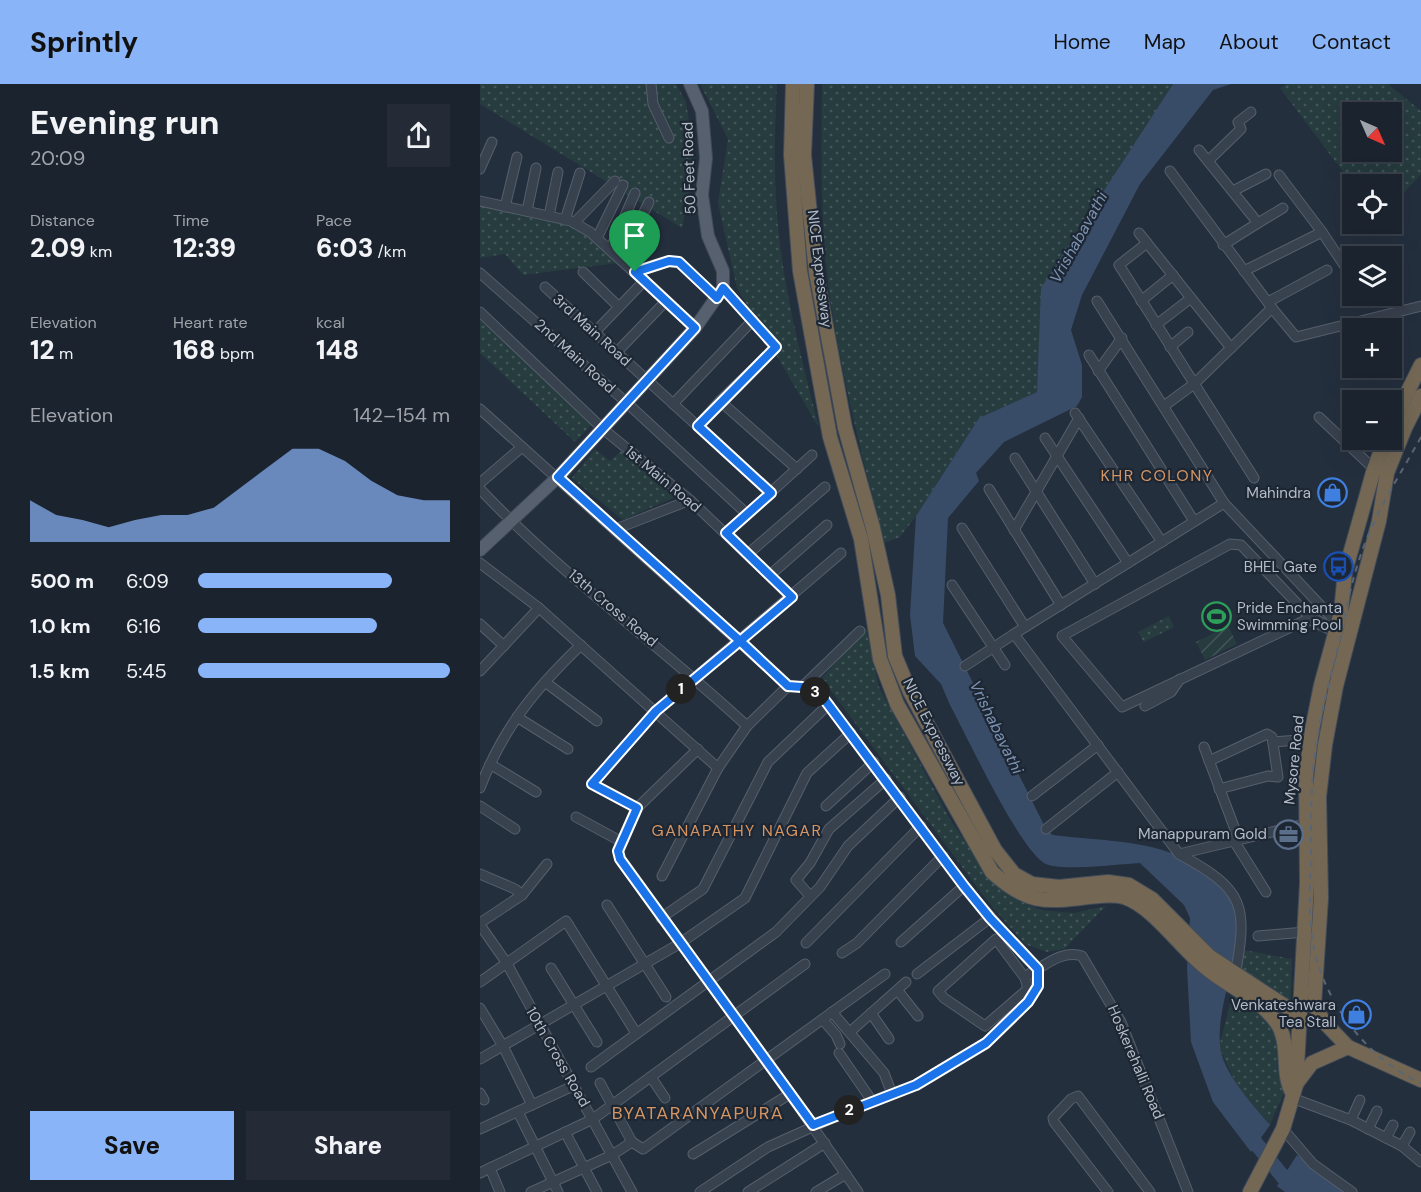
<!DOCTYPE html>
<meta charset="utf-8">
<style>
body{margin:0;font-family:"DM Sans",sans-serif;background:#242b36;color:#f1f3f6;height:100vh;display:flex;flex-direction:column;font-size:22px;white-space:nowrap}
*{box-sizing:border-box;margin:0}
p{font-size:20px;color:#a0a4aa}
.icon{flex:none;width:33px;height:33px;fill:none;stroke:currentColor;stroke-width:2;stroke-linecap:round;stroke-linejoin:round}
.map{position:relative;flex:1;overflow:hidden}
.sheet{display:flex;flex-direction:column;background:#1b232e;width:480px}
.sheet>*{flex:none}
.needle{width:39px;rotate:135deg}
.buttons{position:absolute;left:862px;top:18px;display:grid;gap:12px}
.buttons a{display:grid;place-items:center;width:60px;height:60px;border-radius:0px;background:#1b232e;box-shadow:0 6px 24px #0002,0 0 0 2px #39404a;font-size:30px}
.pin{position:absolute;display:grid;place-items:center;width:51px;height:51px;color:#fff;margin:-62px -26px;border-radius:50% 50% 50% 0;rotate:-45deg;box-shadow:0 0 6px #0007}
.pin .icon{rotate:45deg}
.km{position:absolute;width:30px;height:30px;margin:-15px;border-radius:50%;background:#222;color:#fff;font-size:16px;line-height:30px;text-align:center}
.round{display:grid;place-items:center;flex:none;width:63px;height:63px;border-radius:0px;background:#242b36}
.head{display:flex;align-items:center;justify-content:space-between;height:102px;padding:0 30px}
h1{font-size:33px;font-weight:800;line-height:45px}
.metrics{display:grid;grid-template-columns:repeat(3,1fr);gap:9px;height:102px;padding:6px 30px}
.metrics div{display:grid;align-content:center}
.metrics b{font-size:26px;font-weight:800}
.metrics small{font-size:16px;font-weight:400}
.metrics p{font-size:16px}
.chart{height:168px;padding:12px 30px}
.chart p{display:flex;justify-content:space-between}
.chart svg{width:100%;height:108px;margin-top:6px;fill:#8ab4f8;opacity:.7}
.button{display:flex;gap:12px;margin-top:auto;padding:12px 30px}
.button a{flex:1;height:69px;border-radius:0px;background:#8ab4f8;color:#111;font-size:24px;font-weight:800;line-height:69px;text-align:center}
.button a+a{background:#242b36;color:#f1f3f6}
ul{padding:0 30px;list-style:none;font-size:20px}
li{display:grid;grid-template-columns:96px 72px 1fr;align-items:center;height:45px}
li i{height:15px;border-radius:8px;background:#8ab4f8}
header{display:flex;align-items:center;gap:36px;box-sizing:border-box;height:84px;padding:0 30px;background:#8ab4f8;color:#111}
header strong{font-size:28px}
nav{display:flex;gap:33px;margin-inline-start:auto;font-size:21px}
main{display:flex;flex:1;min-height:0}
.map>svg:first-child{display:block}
.grass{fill:url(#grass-dots);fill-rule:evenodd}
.garden{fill:url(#garden-furrows)}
.water{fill:#394c67}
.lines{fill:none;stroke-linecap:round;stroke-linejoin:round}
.river{stroke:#394c67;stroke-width:15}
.minor-casing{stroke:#565f6c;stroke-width:11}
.major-casing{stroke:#414a57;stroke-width:14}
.highway-casing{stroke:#434c59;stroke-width:16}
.minor{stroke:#38414e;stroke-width:9}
.major{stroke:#56606e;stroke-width:12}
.highway{stroke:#746855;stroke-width:14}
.rail{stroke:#5a6575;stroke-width:2;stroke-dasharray:6 6;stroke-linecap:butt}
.route-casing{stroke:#fff;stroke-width:12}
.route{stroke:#1a73e8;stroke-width:8}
.labels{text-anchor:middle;stroke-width:4.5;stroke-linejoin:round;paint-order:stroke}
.street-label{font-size:15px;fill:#b4bcc9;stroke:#1d2633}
.poi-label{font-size:15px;fill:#b4bcc9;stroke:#1d2633;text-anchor:end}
.water-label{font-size:16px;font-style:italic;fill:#7c92b1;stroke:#1d2633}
.neighbourhood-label{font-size:16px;letter-spacing:1.5px;fill:#d59563;stroke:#1d2633}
.quarter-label{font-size:18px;letter-spacing:1.5px;fill:#d59563;stroke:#1d2633}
</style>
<header>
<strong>Sprintly</strong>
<nav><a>Home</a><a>Map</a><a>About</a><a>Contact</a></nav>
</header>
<main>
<section class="sheet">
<div class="head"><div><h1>Evening run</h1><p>20:09</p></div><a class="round"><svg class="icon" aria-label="share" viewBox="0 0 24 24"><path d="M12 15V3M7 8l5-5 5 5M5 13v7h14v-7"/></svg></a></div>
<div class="metrics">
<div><p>Distance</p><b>2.09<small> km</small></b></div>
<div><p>Time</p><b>12:39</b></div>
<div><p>Pace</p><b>6:03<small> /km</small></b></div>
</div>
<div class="metrics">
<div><p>Elevation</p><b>12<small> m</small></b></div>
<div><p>Heart rate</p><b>168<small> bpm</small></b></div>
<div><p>kcal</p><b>148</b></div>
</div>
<div class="chart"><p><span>Elevation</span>142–154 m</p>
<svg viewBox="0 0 160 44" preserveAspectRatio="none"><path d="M0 44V27L10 33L20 35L30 38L40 35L50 33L60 33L70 30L80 22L90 14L100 6L110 6L120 11L130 19L140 25L150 27L160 27V44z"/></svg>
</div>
<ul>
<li><b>500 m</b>6:09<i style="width:77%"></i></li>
<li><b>1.0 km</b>6:16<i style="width:71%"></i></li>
<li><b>1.5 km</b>5:45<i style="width:100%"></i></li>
</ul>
<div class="button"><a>Save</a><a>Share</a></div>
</section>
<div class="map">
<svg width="941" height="1108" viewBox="0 0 941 1108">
<defs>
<pattern id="grass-dots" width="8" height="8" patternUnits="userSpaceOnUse" patternTransform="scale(1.5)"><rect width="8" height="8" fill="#263c3f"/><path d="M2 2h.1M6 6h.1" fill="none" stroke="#435659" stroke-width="1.8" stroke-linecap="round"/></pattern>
<pattern id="garden-furrows" width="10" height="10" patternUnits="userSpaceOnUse" patternTransform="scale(1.5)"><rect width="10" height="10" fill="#263c3f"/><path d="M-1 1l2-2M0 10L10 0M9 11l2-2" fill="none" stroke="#435659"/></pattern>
</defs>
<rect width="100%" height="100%" fill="#242f3e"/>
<g class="grass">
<polygon points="0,0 196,0 206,18 215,77 202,144 0,20"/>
<path d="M 220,0 L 297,0 C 295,38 294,76 296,115 C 300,193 320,269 339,344 L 257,204 L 238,119 L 248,55 Z"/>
<path d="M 342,0 L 693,0 L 562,204 L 557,308 L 499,334 L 436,432 L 420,453 L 405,459 C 383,378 363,297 350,214 C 340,143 341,71 342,0 Z"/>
<path d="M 806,0 L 908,0 L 941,27 L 941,90 L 912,122 L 912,100 L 873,101 L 800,4 ZM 873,28 L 912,28 L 912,68 L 873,68 Z"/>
<polygon points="0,119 93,140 138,179 43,191 25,170 0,174"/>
<polygon points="0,233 113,339 95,358 0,269"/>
<polygon points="115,365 130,377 141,367 195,413 143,436 92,394"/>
<polygon points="689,532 694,543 664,558 658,548"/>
<polygon points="386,544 399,603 471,737 510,792 533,813 561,826 594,829 626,822 584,865 567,868 545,860 509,819 352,608 340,596"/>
<polygon points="764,866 812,875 808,999 790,1041 757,1002 739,963"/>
</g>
<polygon class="garden" points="748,542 757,560 725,576 716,558"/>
<g class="water">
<path d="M 693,0 L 751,0 L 733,6 L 660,100 L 602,211 L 591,246 L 602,281 L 602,313 L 597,322 L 524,358 L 496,389 L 499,397 L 468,434 L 463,539 L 567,747 L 573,751 C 632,759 704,753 744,807 C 752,818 760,830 759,844 C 757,882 737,921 740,961 C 741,987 774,1022 790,1041 L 771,1068 L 733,1018 L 711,958 L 707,884 L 710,834 L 704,821 L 660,779 C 641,780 577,788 564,779 C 537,761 488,654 470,621 L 461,600 L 435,572 L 430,531 L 436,432 L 499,334 L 557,308 L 561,204 Z"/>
<polygon points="817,1071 868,1108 805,1108 797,1102"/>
</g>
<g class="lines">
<polyline class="river" points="765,1046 804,1094 825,1108"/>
<defs>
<g id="minor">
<polyline points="171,0 173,20 189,54"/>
<polyline points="719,66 778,139 803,124"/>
<polyline points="728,77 761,45 758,38 771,28"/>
<polyline points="0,85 12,58"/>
<polyline points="799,91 842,148"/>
<polyline points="753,107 786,90"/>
<polyline points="0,117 91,137 110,148 215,244"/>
<polyline points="25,123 37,73"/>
<polyline points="47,127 56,84"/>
<polyline points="69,132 78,88"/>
<polyline points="85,136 100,89"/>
<polyline points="94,139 135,97"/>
<polyline points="659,149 751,264"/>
<polyline points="117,154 143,101"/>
<polyline points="667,159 639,181 774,394"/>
<polyline points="743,161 778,139"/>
<polyline points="130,166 155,109"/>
<polyline points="141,176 169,118"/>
<polyline points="764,187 842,148 866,184"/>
<polyline points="103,188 139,223"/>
<polyline points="155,188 189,177 199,179 237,214"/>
<polyline points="0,189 147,319 267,430"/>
<polyline points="65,203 291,409"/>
<polyline points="243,204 296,263 240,317 317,385"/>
<polyline points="617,217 744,419 857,539"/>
<polyline points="661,217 693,191"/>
<polyline points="788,218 847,186"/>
<polyline points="792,224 816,253 941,222"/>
<polyline points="0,228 123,345 210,416 312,513"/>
<polyline points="676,241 711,214"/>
<polyline points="114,249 165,196"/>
<polyline points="690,263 708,248"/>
<polyline points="137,268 186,217"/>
<polyline points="609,271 714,437"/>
<polyline points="618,287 642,254"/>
<polyline points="193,320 273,236"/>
<polyline points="684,322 714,300 792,224 690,87"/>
<path d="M 0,325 L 308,602 L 322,603 L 341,611 L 484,802 L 548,876 L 558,885 C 572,876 585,867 602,872 L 641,938 L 708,1108"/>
<polyline points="595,329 682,458"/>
<polyline points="839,333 894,385"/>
<polyline points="218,342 240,317"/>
<polyline points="565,354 648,479"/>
<polyline points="535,374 615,500"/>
<polyline points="0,399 42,363"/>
<path d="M 0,405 C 81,491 180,561 267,642"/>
<polyline points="509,405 581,521"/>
<polyline points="744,419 534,550 699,770 825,740"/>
<polyline points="482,444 545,543"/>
<polyline points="136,445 210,416"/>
<polyline points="534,446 599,334"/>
<polyline points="246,449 332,371"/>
<polyline points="268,470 345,403"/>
<polyline points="0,479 59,524 238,684"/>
<polyline points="290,491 347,441"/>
<polyline points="472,501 525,581"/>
<polyline points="0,540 24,562"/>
<polyline points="855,548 828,535 642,623 582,552 750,460 761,461 829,532 856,546"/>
<polyline points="485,582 534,550"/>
<polyline points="0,587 59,524"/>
<polyline points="65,598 117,637"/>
<polyline points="322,603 380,547"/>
<polyline points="665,622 691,608 700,595"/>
<polyline points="37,633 88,665"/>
<polyline points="793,658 831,655"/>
<polyline points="724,663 759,756"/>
<polyline points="218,665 157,724 112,700 176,627 361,469"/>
<polyline points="729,677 787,650 792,653 798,693 788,692 739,705"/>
<polyline points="10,680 56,708"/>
<path d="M 0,704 C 23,644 55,605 101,561"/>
<polyline points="552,712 618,661"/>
<polyline points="0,722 35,745"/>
<polyline points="346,722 394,678"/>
<polyline points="96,733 142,758 157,724"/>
<polyline points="566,745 638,688"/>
<polyline points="754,757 786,808"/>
<polyline points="142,758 138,767 140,775 310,1010 378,1108"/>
<path d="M 699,770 C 765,806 768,821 755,892"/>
<polyline points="0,790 35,805 42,811"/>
<polyline points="182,792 238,684 267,642 308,602"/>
<polyline points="330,812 316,796 330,779 349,745 406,695"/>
<polyline points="127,821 186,913"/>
<polyline points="181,834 223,805 288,678 349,620"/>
<polyline points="0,839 42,811 67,780"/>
<polyline points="0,841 26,878 152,1108"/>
<polyline points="778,852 825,848"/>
<polyline points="421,858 484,802"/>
<polyline points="326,859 441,742"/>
<polyline points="362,869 377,859 463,772"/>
<polyline points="71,884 117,958"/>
<polyline points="437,890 510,834"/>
<polyline points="545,894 516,855 458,907 464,914 505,942 548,905 545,894 556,884"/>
<polyline points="0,898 86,837 156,949"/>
<polyline points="418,907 438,932"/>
<polyline points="0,924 23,962 52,1021"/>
<polyline points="352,928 404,989 412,1010"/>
<polyline points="391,929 409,955"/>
<polyline points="343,936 356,951 360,960"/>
<polyline points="370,948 426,898"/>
<polyline points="359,969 392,1017"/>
<polyline points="0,975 199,860 265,814 327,689 371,649"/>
<polyline points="111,983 296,848 340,803 368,762 420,713"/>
<polyline points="171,993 185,1014"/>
<polyline points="120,999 152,1058"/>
<polyline points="0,1009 4,1016"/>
<polyline points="812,1014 871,1036 922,1062 941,1078"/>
<polyline points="38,1028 78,1108"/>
<polyline points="871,1036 880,1016"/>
<polyline points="0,1045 93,1002"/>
<polyline points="803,1045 833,1080 872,1108"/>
<polyline points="888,1045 897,1027"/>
<polyline points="85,1048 117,1108"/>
<polyline points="906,1054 913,1041"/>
<polyline points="922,1062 930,1048"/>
<polyline points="213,1070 310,1010"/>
<polyline points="10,1084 113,1035 325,880"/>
<polyline points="0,1089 10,1084 20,1108"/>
<polyline points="51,1108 132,1071 152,1058 163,1065 405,890"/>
<polyline points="220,1108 288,1063 377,1023 436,1001 506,959 548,918 558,902 558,885"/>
<polyline points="268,1108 345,1059"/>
<polyline points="336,1108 366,1090"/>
<polyline points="628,1108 574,1038 573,1034 591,1015 598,1012 670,1108"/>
</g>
<polyline id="major" points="0,466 78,393 215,244 243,204 243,187 228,152 222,111 226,74 222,27 210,0"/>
<g id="highway">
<path d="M 313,0 L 311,71 L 320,187 L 350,353 L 381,455 L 400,575 L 417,620 L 512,788 C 546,819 563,819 608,813 C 620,812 632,810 644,813 C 674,823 701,865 726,884 C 748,903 786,917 800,944 C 810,965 801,990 813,1010"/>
<polyline points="327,0 324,71 336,188 365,344 393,444 408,511 415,572 430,608 515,766 534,790 552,800 579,803 628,798 649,801 672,815 729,872 820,932"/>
<polyline points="941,312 925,344 907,389 899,437 856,602 845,661 839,713 841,814 834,921 844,938 868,963 941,996"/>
<polyline points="912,339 941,281"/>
<polyline points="816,1000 832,979 868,963"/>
<polyline points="770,1108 803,1045 816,1001 827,799 826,692 832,646 841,601 861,528 865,488 894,385 905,356"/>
</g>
</defs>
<use href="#minor" class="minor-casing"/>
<use href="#major" class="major-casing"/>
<use href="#highway" class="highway-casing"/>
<use href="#minor" class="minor"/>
<use href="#major" class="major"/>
<use href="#highway" class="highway"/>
<path class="rail" d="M 941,353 C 920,391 895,429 881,470 C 871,499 865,529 859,559 C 851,591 842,624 837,656 C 830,695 831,735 831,774 C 830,804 828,836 834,865 C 846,921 889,976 941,999"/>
</g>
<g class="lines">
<defs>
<polyline id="route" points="155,188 215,244 78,393 260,557 176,627 112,700 157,724 138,767 140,775 333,1041 436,1001 506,959 548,918 558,902 558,885 510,834 484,802 341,611 322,603 308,602 260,557 312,513 246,449 291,409 218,342 296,263 243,204 237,214 199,178 189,177 155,188"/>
</defs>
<use href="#route" class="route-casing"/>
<use href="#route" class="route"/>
</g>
<defs>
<symbol id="shop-ring" viewBox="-11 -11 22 22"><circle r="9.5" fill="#1d2633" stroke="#3f7fe0" stroke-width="1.5"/><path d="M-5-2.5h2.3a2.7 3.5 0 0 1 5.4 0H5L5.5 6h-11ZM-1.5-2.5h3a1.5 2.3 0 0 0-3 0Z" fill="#3f7fe0"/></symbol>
<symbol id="bus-ring" viewBox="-11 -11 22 22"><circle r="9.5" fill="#1d2633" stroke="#1a4fb4" stroke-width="1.5"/><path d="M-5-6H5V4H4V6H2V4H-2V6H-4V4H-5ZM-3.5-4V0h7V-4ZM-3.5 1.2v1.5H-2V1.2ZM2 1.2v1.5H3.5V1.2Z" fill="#1a4fb4"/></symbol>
<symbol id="stadium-ring" viewBox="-11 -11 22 22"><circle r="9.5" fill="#1d2633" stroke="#2e9e5b" stroke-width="1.5"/><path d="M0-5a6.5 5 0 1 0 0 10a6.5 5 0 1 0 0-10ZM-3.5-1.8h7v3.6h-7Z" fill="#2e9e5b"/></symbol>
<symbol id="office-ring" viewBox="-11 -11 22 22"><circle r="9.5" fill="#1d2633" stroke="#5c6f8a" stroke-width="1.5"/><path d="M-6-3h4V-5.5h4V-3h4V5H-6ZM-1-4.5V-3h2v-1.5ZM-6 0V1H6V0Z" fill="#5c6f8a"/></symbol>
</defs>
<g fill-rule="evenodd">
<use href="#shop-ring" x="836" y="392" width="33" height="33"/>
<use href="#bus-ring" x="842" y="466" width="33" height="33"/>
<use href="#stadium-ring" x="720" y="516" width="33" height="33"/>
<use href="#office-ring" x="792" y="734" width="33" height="33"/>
<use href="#shop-ring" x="860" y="914" width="33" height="33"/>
</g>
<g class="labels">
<g class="street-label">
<text transform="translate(209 84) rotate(-92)" y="5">50 Feet Road</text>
<text transform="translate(340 185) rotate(83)" y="5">NICE Expressway</text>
<text transform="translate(112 246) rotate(42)" y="5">3rd Main Road</text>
<text transform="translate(95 272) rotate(42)" y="5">2nd Main Road</text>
<text transform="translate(183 395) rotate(40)" y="5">1st Main Road</text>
<text transform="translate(133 524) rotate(40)" y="5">13th Cross Road</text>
<text transform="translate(454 648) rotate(63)" y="5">NICE Expressway</text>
<text transform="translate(814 676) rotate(-84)" y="5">Mysore Road</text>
<text transform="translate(78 973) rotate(60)" y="5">10th Cross Road</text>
<text transform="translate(656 978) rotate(67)" y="5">Hoskerehalli Road</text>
</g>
<g class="poi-label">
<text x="831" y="414">Mahindra</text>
<text x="837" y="488">BHEL Gate</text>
<text x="757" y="529" text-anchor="start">Pride Enchanta<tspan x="757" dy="17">Swimming Pool</tspan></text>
<text x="787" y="755">Manappuram Gold</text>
<text x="856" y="926">Venkateshwara<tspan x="856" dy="17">Tea Stall</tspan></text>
</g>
<g class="water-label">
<text transform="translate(598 153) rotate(-61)" y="6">Vrishabavathi</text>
<text transform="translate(517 643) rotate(64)" y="6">Vrishabavathi</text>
</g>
<g class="neighbourhood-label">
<text x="677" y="397">KHR COLONY</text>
<text x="257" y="752">GANAPATHY NAGAR</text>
</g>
<g class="quarter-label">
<text x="218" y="1035">BYATARANYAPURA</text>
</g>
</g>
</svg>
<div class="buttons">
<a><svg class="needle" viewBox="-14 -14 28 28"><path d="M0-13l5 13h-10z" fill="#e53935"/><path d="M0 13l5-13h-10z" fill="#a0a4aa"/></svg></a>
<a><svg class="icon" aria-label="locate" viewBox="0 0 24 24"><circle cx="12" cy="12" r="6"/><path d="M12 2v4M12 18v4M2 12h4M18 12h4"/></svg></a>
<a><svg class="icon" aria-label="layers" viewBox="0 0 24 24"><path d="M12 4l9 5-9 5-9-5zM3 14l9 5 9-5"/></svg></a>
<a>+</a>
<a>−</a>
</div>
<div class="pin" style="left:155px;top:188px;background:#1e9e55"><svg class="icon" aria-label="arrive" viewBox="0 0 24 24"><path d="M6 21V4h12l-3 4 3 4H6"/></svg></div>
<b class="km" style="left:201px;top:605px">1</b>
<b class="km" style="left:369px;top:1026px">2</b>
<b class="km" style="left:335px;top:608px">3</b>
</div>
</main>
